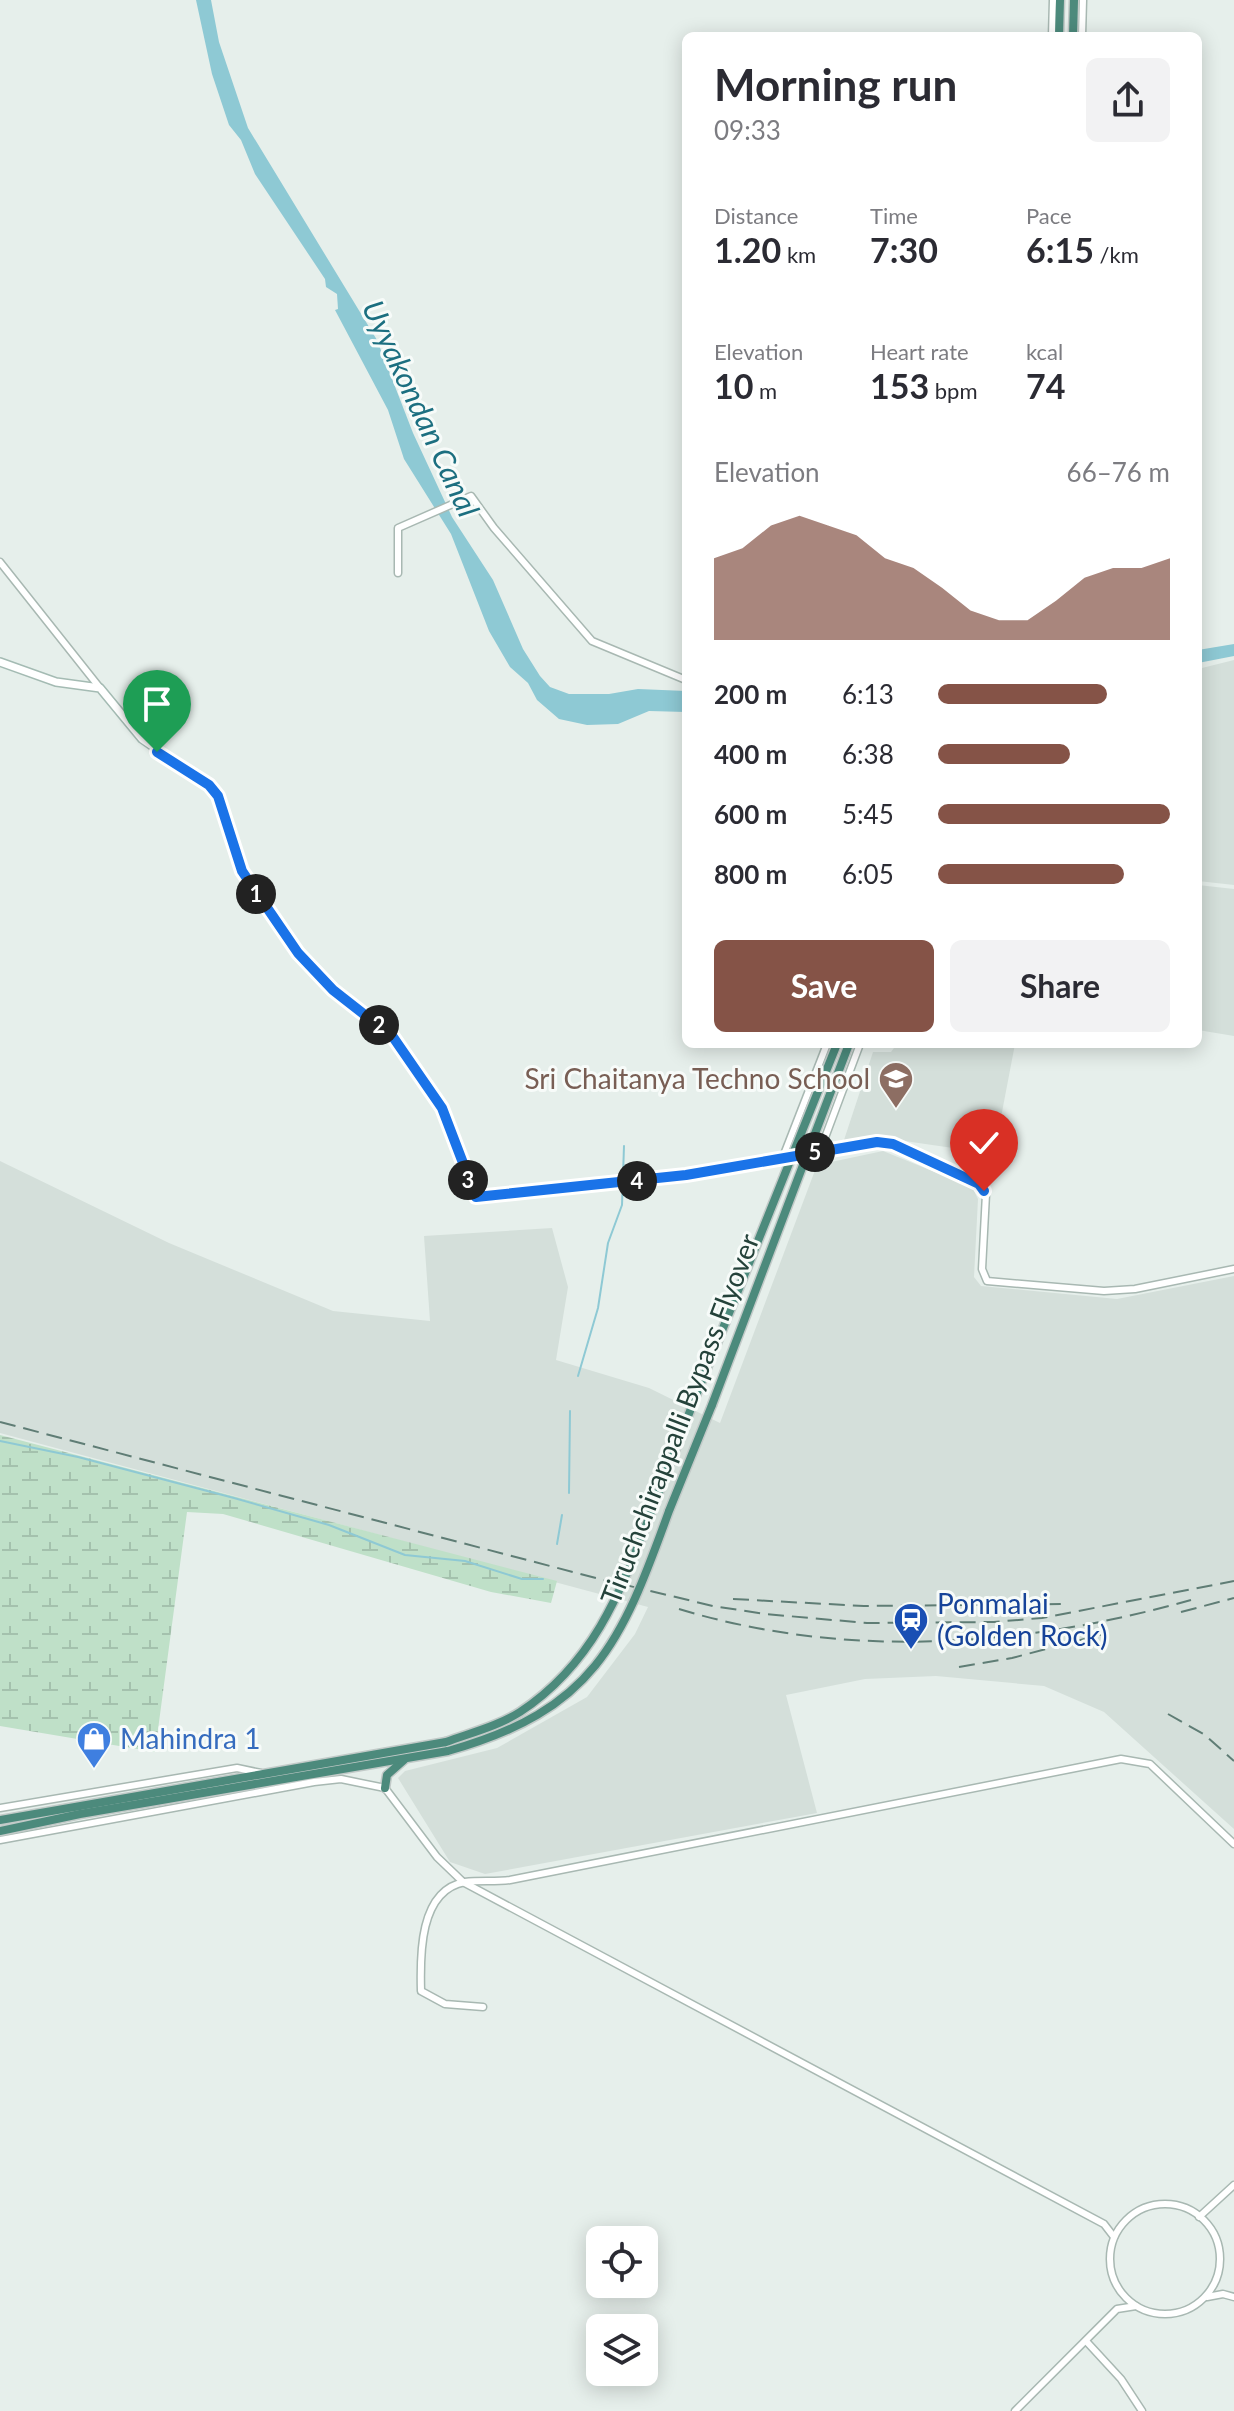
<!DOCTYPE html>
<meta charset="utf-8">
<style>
body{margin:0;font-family:Lato,sans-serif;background:#f2f2f3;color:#2b2b33;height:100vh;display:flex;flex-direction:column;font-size:30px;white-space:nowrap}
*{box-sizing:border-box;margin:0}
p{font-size:26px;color:#7c7c81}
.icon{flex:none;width:44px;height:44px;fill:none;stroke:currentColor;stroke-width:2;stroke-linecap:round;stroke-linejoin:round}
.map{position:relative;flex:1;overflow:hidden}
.details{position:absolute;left:682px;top:32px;width:520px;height:1016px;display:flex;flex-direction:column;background:#fff;border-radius:12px;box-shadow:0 4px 20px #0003}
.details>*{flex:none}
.tools{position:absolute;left:586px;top:2226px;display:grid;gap:16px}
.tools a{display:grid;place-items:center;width:72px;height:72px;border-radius:12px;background:#fff;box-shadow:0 4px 20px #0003;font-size:40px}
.pin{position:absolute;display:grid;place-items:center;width:68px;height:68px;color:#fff;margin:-82px -34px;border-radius:50% 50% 50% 0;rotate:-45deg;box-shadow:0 0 8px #0007}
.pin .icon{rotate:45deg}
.km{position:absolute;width:40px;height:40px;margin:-20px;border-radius:50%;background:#222;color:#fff;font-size:22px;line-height:40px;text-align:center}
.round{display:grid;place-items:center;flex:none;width:84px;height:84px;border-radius:12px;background:#f2f2f3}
.overview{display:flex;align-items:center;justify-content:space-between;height:136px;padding:0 32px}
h1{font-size:44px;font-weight:700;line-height:60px}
.stats{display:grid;grid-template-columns:repeat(3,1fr);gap:12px;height:136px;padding:8px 32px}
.stats div{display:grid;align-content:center}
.stats b{font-size:34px;font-weight:700}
.stats small{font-size:22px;font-weight:400}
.stats p{font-size:22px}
.chart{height:224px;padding:16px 32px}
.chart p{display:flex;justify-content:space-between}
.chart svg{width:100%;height:144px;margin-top:8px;fill:#855347;opacity:.7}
.cta{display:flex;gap:16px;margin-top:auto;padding:16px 32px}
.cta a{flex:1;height:92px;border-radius:12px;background:#855347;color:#fff;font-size:32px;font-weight:700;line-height:92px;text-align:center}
.cta a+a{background:#f2f2f3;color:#2b2b33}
ul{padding:0 32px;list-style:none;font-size:26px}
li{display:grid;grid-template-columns:128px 96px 1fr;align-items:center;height:60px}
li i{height:20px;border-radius:10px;background:#855347}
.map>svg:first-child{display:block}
.built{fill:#d4dfda}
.wetland{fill:url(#wetland-marsh)}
.water{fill:#8ec9d4}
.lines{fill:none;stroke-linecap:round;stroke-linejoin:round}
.stream{stroke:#8ec9d4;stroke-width:2}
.tertiary-casing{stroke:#a8b8b2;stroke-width:9}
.secondary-casing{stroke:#a4bbb3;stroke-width:10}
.trunk-casing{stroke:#c2cac8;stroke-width:11}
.tertiary{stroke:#fff;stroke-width:6}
.secondary{stroke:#fff;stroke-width:7}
.trunk{stroke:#4c8a7c;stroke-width:8}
.rail{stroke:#5f7d75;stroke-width:2;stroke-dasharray:16 8;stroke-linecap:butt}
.trunk-bridge-casing{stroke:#c2cac8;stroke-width:11;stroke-linecap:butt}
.trunk-bridge{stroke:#4c8a7c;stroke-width:8}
.route-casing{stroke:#fff;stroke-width:16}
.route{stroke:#1a73e8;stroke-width:10}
.labels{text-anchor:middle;stroke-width:6;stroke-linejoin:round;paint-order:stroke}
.education-label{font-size:28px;fill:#785e54;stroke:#f7fbf9;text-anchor:end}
.street-label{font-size:28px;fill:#24423a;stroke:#f7fbf9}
.transit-label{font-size:28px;fill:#164399;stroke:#f7fbf9;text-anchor:start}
.shop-label{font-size:28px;fill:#366cbe;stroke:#f7fbf9;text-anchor:start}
.water-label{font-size:30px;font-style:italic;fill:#1c6f80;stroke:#f7fbf9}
</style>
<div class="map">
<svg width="1234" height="2411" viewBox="0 0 1234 2411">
<defs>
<pattern id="wetland-marsh" width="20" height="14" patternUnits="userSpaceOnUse" patternTransform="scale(2)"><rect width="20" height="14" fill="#bfe0c8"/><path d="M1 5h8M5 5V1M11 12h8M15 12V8" fill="none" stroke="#a4c1ad"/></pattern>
</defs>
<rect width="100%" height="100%" fill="#e6efeb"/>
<g class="built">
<polygon points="1234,660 1234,885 1198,881 1198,669"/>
<polygon points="1198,885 1234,889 1234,1036 1198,1030"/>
<polygon points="897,1044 1015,1044 994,1154 891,1139 844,1140 873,1052 891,1052"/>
<polygon points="883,1151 972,1187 978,1199 974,1277 981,1286 1117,1299 1234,1276 1234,1829 1104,1712 1044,1686 936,1676 865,1679 786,1695 817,1813 485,1874 450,1862 398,1778 405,1771 497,1748 587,1697 635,1634 648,1607 0,1433 0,1161 169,1243 333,1311 430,1321 424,1236 552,1228 568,1287 556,1360 649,1388 720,1423 817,1165"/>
</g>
<polygon class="wetland" points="0,1435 557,1581 551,1603 491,1592 223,1514 187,1512 155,1752 0,1726"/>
<g class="water">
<polygon points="196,0 211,0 219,42 248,128 377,340 413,433 452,517 493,580 523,649 540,676 550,687 569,694 609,694 638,689 686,691 686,712 649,711 618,724 587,725 559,719 537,700 528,683 510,667 489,631 451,534 404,459 388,410 335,310 338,309 337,294 326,287 325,279 255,174 241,140 229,125 212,74"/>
<polygon points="1234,644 1234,656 1198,663 1198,650"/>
</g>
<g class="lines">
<g class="stream">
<polyline points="578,1376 598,1308 608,1243 622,1205 624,1146"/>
<polyline points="0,1441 78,1457 234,1498 329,1525 405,1555 465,1561 522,1579 543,1579"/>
<polyline points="569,1493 570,1411"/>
<polyline points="557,1544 562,1515"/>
</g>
<defs>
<g id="tertiary">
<polyline points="1052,36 1053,0"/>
<polyline points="1082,36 1083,0"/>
<polyline points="0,562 100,688"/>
<polyline points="398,573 398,528 471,496 494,528 592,641 686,680"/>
<polyline points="860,1044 820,1151 877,1142 893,1144 979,1184 986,1194 982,1269 987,1281 1104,1291 1135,1289 1234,1269"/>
<polyline points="783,1157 827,1044"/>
<polyline points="0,1808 237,1768 261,1773"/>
<polyline points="0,1840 314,1782 341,1779 385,1788 437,1857 463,1882 1104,2224 1114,2237"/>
<path d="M 483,2007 L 445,2004 L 421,1991 C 420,1956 419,1890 465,1882 C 479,1880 495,1882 510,1880 L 1121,1759 L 1150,1764 L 1234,1844"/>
<circle cx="1165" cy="2259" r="55"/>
<polyline points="1199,2217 1234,2185"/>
<polyline points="1207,2297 1223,2294 1234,2297"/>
<polyline points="1086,2341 1121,2379 1142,2411"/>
<polyline points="1015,2411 1117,2309 1136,2306"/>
</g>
<polyline id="secondary" points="0,662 56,682 100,688 142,739 209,785 218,796 242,871 261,902 313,970 393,1037 442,1108 476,1197 686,1175 820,1151"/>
<g id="trunk">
<polyline points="1059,36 1060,0"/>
<polyline points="1073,36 1074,0"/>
<polyline points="654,1505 695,1398"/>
<polyline points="669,1511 712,1405"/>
<polyline points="385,1788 387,1775 404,1760"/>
<polyline points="0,1820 446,1742"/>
<polyline points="0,1831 80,1814 448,1751"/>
</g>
</defs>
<use href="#tertiary" class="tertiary-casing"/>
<use href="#secondary" class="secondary-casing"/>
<use href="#trunk" class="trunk-casing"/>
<use href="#tertiary" class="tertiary"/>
<use href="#secondary" class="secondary"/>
<use href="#trunk" class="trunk"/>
<g class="rail">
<polyline points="0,1422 592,1577 713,1606 765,1614 867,1623 994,1622 1042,1618 1234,1581"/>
<polyline points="733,1599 864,1606 1065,1604"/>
<path d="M 679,1609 C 847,1660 1024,1647 1191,1600"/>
<polyline points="1181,1612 1234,1598"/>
<polyline points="959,1667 1012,1658 1107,1633"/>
<polyline points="1168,1714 1205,1735 1234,1761"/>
</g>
<defs>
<g id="trunk-bridge">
<polyline points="695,1398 837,1044"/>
<polyline points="712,1405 849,1044"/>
<path d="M 446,1742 C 470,1733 498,1726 520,1712 C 597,1661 622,1587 654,1505"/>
<path d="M 448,1751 C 594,1710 621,1644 669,1511"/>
</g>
</defs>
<use href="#trunk-bridge" class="trunk-bridge-casing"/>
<use href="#trunk-bridge" class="trunk-bridge"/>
</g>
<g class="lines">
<defs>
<polyline id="route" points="157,752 209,785 218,796 242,871 298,953 333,990 393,1037 442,1108 476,1197 686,1175 877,1142 893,1144 979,1184 984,1191"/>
</defs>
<use href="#route" class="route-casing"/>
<use href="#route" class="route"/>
</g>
<defs>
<symbol id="school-pin" viewBox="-11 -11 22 30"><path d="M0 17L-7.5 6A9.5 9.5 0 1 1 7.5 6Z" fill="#8d6e63" stroke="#f7fbf9"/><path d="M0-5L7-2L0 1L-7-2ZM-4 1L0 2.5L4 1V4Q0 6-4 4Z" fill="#fff"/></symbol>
<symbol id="station-pin" viewBox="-11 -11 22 30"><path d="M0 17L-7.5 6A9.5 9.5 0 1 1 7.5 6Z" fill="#1a4fb4" stroke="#f7fbf9"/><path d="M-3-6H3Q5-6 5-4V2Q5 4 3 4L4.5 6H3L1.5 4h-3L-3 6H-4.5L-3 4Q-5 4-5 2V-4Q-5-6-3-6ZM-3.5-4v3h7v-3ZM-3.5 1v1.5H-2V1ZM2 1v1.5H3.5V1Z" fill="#fff"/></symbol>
<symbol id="shop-pin" viewBox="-11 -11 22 30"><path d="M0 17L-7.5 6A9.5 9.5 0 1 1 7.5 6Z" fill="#3f7fe0" stroke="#f7fbf9"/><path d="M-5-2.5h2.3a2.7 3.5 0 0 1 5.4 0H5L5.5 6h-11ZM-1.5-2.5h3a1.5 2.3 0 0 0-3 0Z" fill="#fff"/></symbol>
</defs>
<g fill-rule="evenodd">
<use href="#school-pin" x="876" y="1059" width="40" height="54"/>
<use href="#station-pin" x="891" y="1600" width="40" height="54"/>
<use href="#shop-pin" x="74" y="1719" width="40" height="54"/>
</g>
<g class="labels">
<g class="education-label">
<text x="870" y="1089">Sri Chaitanya Techno School</text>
</g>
<g class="street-label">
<text transform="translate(680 1419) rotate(-69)" y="10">Tiruchchirappalli Bypass Flyover</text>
</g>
<g class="transit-label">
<text x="937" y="1614">Ponmalai<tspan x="937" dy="32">(Golden Rock)</tspan></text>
</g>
<g class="shop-label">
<text x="120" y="1749">Mahindra 1</text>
</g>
<g class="water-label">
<text transform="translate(420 409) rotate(65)" y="10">Uyyakondan Canal</text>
</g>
</g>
</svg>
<div class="tools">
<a><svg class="icon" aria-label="locate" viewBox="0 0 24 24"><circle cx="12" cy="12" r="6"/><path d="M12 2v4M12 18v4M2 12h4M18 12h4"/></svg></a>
<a><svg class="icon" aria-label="layers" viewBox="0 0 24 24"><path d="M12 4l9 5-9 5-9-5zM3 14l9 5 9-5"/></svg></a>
</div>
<div class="pin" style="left:157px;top:752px;background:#1e9e55"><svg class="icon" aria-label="arrive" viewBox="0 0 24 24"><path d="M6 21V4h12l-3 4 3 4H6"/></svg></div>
<div class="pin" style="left:984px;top:1191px;background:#d93025"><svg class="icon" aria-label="check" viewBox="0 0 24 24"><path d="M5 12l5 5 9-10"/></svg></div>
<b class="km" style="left:256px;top:894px">1</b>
<b class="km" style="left:379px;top:1025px">2</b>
<b class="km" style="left:468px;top:1180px">3</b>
<b class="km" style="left:637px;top:1181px">4</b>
<b class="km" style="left:815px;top:1152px">5</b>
<section class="details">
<div class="overview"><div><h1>Morning run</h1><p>09:33</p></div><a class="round"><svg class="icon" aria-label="share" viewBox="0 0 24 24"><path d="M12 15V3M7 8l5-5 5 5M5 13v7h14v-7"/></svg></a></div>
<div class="stats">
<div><p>Distance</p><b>1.20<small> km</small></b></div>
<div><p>Time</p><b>7:30</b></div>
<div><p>Pace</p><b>6:15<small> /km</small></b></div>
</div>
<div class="stats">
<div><p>Elevation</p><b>10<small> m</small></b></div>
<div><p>Heart rate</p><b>153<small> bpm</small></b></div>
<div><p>kcal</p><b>74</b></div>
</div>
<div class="chart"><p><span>Elevation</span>66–76 m</p>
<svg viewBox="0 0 160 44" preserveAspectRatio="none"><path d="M0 44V19L10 16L20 9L30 6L40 9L50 12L60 19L70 22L80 28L90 35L100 38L110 38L120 32L130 25L140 22L150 22L160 19V44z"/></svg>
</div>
<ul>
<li><b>200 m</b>6:13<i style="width:73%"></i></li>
<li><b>400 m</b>6:38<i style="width:57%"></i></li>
<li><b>600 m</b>5:45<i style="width:100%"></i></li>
<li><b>800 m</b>6:05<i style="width:80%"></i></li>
</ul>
<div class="cta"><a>Save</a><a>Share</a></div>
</section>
</div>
